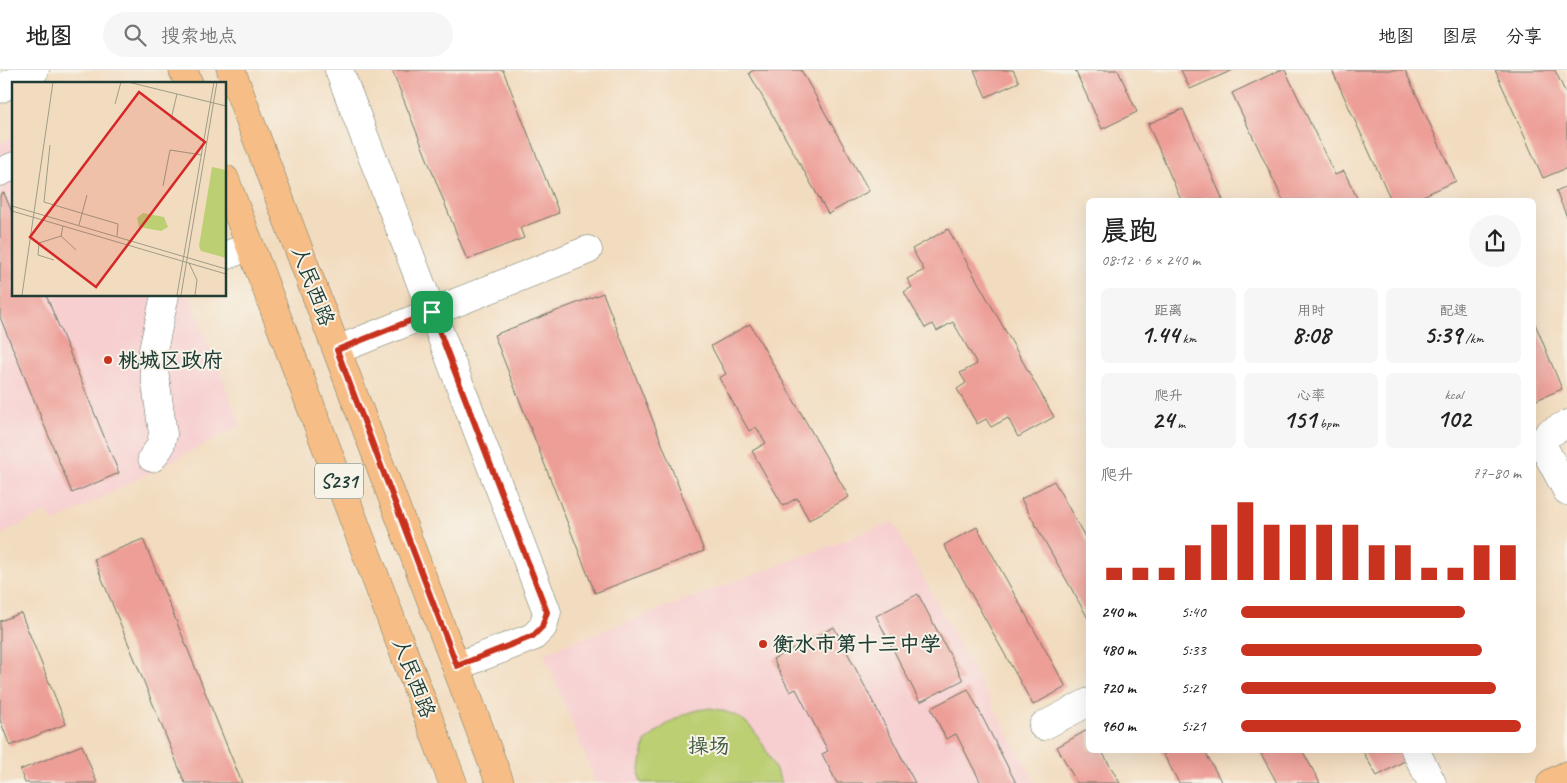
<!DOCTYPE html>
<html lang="zh">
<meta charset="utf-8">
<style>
body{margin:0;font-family:Caveat,"LXGW WenKai TC",sans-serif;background:#f6f6f6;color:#222;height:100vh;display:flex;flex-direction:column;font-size:19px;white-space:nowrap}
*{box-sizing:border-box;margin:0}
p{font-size:16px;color:#767676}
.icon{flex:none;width:28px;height:28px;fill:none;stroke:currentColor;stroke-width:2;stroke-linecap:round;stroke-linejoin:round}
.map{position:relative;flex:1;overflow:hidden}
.side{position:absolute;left:1086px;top:128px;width:450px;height:555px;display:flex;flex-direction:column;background:#fff;border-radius:8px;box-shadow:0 5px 20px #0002}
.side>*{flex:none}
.pin{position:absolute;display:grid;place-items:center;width:42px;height:42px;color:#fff;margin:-21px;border-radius:10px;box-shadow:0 2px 8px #0006}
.round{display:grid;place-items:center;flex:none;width:52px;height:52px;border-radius:26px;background:#f6f6f6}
.headline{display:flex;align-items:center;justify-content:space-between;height:85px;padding:0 15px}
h1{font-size:28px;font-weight:800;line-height:38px}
.metrics{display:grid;grid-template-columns:repeat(3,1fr);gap:8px;height:85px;padding:5px 15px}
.metrics div{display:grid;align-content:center;border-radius:8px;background:#f6f6f6;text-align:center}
.metrics b{font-size:25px;font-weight:800}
.metrics small{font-size:14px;font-weight:400}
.metrics p{font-size:14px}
.chart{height:140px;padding:10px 15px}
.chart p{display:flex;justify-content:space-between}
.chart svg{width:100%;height:90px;margin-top:5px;stroke:#c8321e;stroke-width:6}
ul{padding:0 15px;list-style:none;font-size:16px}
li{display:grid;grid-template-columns:80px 60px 1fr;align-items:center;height:38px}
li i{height:12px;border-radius:6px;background:#c8321e}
header{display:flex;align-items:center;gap:30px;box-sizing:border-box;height:70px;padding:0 25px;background:#fff;border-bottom:1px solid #e0e0e0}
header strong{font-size:24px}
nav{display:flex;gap:28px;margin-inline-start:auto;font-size:18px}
.search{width:350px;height:45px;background:#f6f6f6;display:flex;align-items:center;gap:12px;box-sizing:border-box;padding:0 18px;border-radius:28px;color:#767676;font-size:19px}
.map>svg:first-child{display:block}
.built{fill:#f7cfd0}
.green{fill:#bccf73;stroke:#6e8654}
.building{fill:#ed9e97}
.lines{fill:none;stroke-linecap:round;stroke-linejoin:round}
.minor-casing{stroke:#697565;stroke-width:29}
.major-casing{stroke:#697565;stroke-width:29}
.minor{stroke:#fff;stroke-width:28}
.major{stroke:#f6be86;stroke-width:28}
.route-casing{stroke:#fff;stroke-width:10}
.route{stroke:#c8321e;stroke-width:6}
.poi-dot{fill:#c8321e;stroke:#f7f3e8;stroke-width:2}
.labels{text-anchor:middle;stroke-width:4;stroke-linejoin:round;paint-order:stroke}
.shield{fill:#f7f3e8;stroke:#60746a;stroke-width:1}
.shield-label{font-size:20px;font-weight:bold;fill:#1f3d34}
.street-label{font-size:21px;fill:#1f3d34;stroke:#f7f3e8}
.poi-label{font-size:21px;font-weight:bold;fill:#1f3d34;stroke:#f7f3e8;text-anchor:start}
.park-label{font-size:21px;fill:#3e5a41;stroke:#f7f3e8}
.inset-road{fill:none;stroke:#9e9c87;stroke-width:1}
.view{fill:#d62828;fill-opacity:0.15;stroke:#d62828;stroke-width:2.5}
.inset-edge{fill:none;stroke:#1f3d34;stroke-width:2.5}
</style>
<header>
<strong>地图</strong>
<div class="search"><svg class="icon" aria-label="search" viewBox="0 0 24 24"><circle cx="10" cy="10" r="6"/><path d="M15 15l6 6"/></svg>搜索地点</div>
<nav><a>地图</a><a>图层</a><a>分享</a></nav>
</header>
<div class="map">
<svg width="1567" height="713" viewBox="0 0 1567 713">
<rect width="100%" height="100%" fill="#f7f3e8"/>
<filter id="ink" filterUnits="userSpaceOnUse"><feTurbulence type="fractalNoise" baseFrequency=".02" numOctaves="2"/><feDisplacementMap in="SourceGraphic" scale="10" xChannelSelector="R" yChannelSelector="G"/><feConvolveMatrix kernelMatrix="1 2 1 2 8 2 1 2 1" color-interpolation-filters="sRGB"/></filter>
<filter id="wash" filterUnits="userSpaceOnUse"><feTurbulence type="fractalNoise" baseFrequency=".0096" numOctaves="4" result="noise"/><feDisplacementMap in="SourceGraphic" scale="20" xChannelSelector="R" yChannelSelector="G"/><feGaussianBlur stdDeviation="1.12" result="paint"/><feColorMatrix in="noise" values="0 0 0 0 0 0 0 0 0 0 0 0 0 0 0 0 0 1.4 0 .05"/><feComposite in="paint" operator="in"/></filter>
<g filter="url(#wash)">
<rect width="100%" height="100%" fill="#f2dcbf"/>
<g class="built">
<polygon points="14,66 14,225 189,225 241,355 53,453 47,441 0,465 0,73"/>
<polygon points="893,452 1035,713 596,713 544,583"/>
</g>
<path class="green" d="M 710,638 C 724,641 738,644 749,655 C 762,668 774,697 782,713 L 641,713 L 639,705 L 645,672 C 667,653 680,642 710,638 Z"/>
<g id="blocks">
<g class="building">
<polygon points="392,0 503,0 559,143 520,158 524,168 467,190"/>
<polygon points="754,0 801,0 869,121 828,144 749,3"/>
<polygon points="974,0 1013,0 1019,12 986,27"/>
<polygon points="1075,0 1118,0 1137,42 1102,59"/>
<polygon points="1181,0 1233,0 1190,19"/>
<polygon points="1280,0 1285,0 1335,105 1344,101 1358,130 1283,130 1232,23"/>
<polygon points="1332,0 1405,0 1456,111 1414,130 1391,130"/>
<polygon points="1495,0 1555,0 1567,26 1567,98 1543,108"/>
<polygon points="1183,39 1223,130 1181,130 1148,54"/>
<polygon points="1567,116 1567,147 1556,121"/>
<polygon points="4,123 14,147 14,225 46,225 119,403 72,423 0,247 0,125"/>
<polygon points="948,159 1054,347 1018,367 1008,348 991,357 986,349 977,354 957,319 966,313 960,303 977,294 953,252 937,261 933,254 925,258 904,222 912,217 907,209 924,200 912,179"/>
<polygon points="603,223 704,481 595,523 494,265"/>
<polygon points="1534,251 1562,319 1534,331"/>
<polygon points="750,254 849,427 809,450 797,428 783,436 752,381 766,373 756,357 749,361 719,308 726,304 711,276"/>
<polygon points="1054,411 1089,474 1089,550 1021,429"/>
<polygon points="977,457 1066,617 1033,635 944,475"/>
<polygon points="143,469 242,713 185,713 94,489"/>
<polygon points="918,524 963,610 920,632 876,546"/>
<polygon points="21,543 66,654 10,676 0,650 0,551"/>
<polygon points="834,557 915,713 837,713 822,684 828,681 796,619 790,622 773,589"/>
<polygon points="968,619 1016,713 981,713 956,664 946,669 931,638"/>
<polygon points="1089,659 1089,680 1101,680 1120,713 1077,713 1057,677"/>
<polygon points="82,675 97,713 25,713 20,700"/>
<polygon points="1161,680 1204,680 1222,713 1179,713"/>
<polygon points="1259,680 1302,680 1320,713 1277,713"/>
<polygon points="1362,680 1405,680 1410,688 1377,706"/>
</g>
</g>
</g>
<g filter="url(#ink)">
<use href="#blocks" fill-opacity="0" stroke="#697565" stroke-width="1"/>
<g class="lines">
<defs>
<g id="minor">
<polyline points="339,0 547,542 543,557 533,567 457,596"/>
<polyline points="0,19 35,0"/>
<polyline points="0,102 14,96"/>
<polyline points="225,186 250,176"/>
<polyline points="337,280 588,180"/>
<polyline points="1567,354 1548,364 1542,374 1567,421"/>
<polyline points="152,388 160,377 163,364 152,285 165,225"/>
<polyline points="1043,656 1089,632"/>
<polyline points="1415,680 1432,713"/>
</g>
<g id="major">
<polyline points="183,0 189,14"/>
<polyline points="231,0 500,713"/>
<polyline points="225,109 453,713"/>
<polyline points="1551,713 1567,705"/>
</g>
</defs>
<use href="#minor" class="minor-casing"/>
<use href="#major" class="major-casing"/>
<use href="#minor" class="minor"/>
<use href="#major" class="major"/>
</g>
</g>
<g class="lines" filter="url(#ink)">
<defs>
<polygon id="route" points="432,242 547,542 542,557 533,566 457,596 337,280"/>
</defs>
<use href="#route" class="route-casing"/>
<use href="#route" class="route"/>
</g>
<g class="poi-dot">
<circle cx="108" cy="290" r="5"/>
<circle cx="763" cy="574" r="5"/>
</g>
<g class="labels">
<rect class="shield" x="315" y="393.5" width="48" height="35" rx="4"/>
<g class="shield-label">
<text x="339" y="418">S231</text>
</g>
<g class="street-label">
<text transform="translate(313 216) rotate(69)" y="7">人民西路</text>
<text transform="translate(414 608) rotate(69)" y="7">人民西路</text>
</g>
<g class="poi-label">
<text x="118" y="297">桃城区政府</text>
<text x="773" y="581">衡水市第十三中学</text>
</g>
<g class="park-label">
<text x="709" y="683">操场</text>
</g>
</g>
<g transform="translate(12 12)">
<rect width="214" height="214" fill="#f2dcbf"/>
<path d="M 200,85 L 214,88 L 214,176 L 189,169 L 187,164 ZM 131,131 L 152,135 L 156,145 L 149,149 L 127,145 L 125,136 Z" fill="#bccf73"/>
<path class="inset-road" d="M 116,0 L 214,24M 165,12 L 159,37 L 170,40M 103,22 L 109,0M 38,63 L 32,120 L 106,142 L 105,154M 151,104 L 158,68 L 190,73M 0,124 L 214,187M 0,129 L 214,192M 67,143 L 75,113M 49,154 L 64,168M 42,178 L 26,173 L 27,161 L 49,154 L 51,144M 177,181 L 185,198 L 183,213M 10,213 L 41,0M 165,213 L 202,0M 169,213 L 205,0"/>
<path class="view" d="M 127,10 L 193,60 L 84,205 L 18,155 Z"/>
<rect width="214" height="214" class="inset-edge"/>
</g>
</svg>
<div class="pin" style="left:432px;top:242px;background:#1e9e55"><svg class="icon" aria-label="arrive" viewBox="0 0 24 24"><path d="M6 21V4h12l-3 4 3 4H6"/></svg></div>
<section class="side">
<div class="headline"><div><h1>晨跑</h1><p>08:12 · 6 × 240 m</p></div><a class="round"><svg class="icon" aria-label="share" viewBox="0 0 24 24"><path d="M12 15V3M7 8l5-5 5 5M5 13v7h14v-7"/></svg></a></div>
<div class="metrics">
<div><p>距离</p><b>1.44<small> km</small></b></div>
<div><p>用时</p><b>8:08</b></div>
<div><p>配速</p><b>5:39<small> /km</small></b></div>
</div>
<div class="metrics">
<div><p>爬升</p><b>24<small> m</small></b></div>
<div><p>心率</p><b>151<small> bpm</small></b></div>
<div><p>kcal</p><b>102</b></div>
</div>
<div class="chart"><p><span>爬升</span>77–80 m</p>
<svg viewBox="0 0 160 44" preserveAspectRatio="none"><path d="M5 44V38M15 44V38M25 44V38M35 44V27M45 44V17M55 44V6M65 44V17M75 44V17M85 44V17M95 44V17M105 44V27M115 44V27M125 44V38M135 44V38M145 44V27M155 44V27"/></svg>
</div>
<ul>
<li><b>240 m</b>5:40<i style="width:80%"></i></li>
<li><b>480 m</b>5:33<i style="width:86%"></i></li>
<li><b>720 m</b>5:29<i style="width:91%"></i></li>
<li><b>960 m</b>5:21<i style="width:100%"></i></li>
</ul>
</section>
</div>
